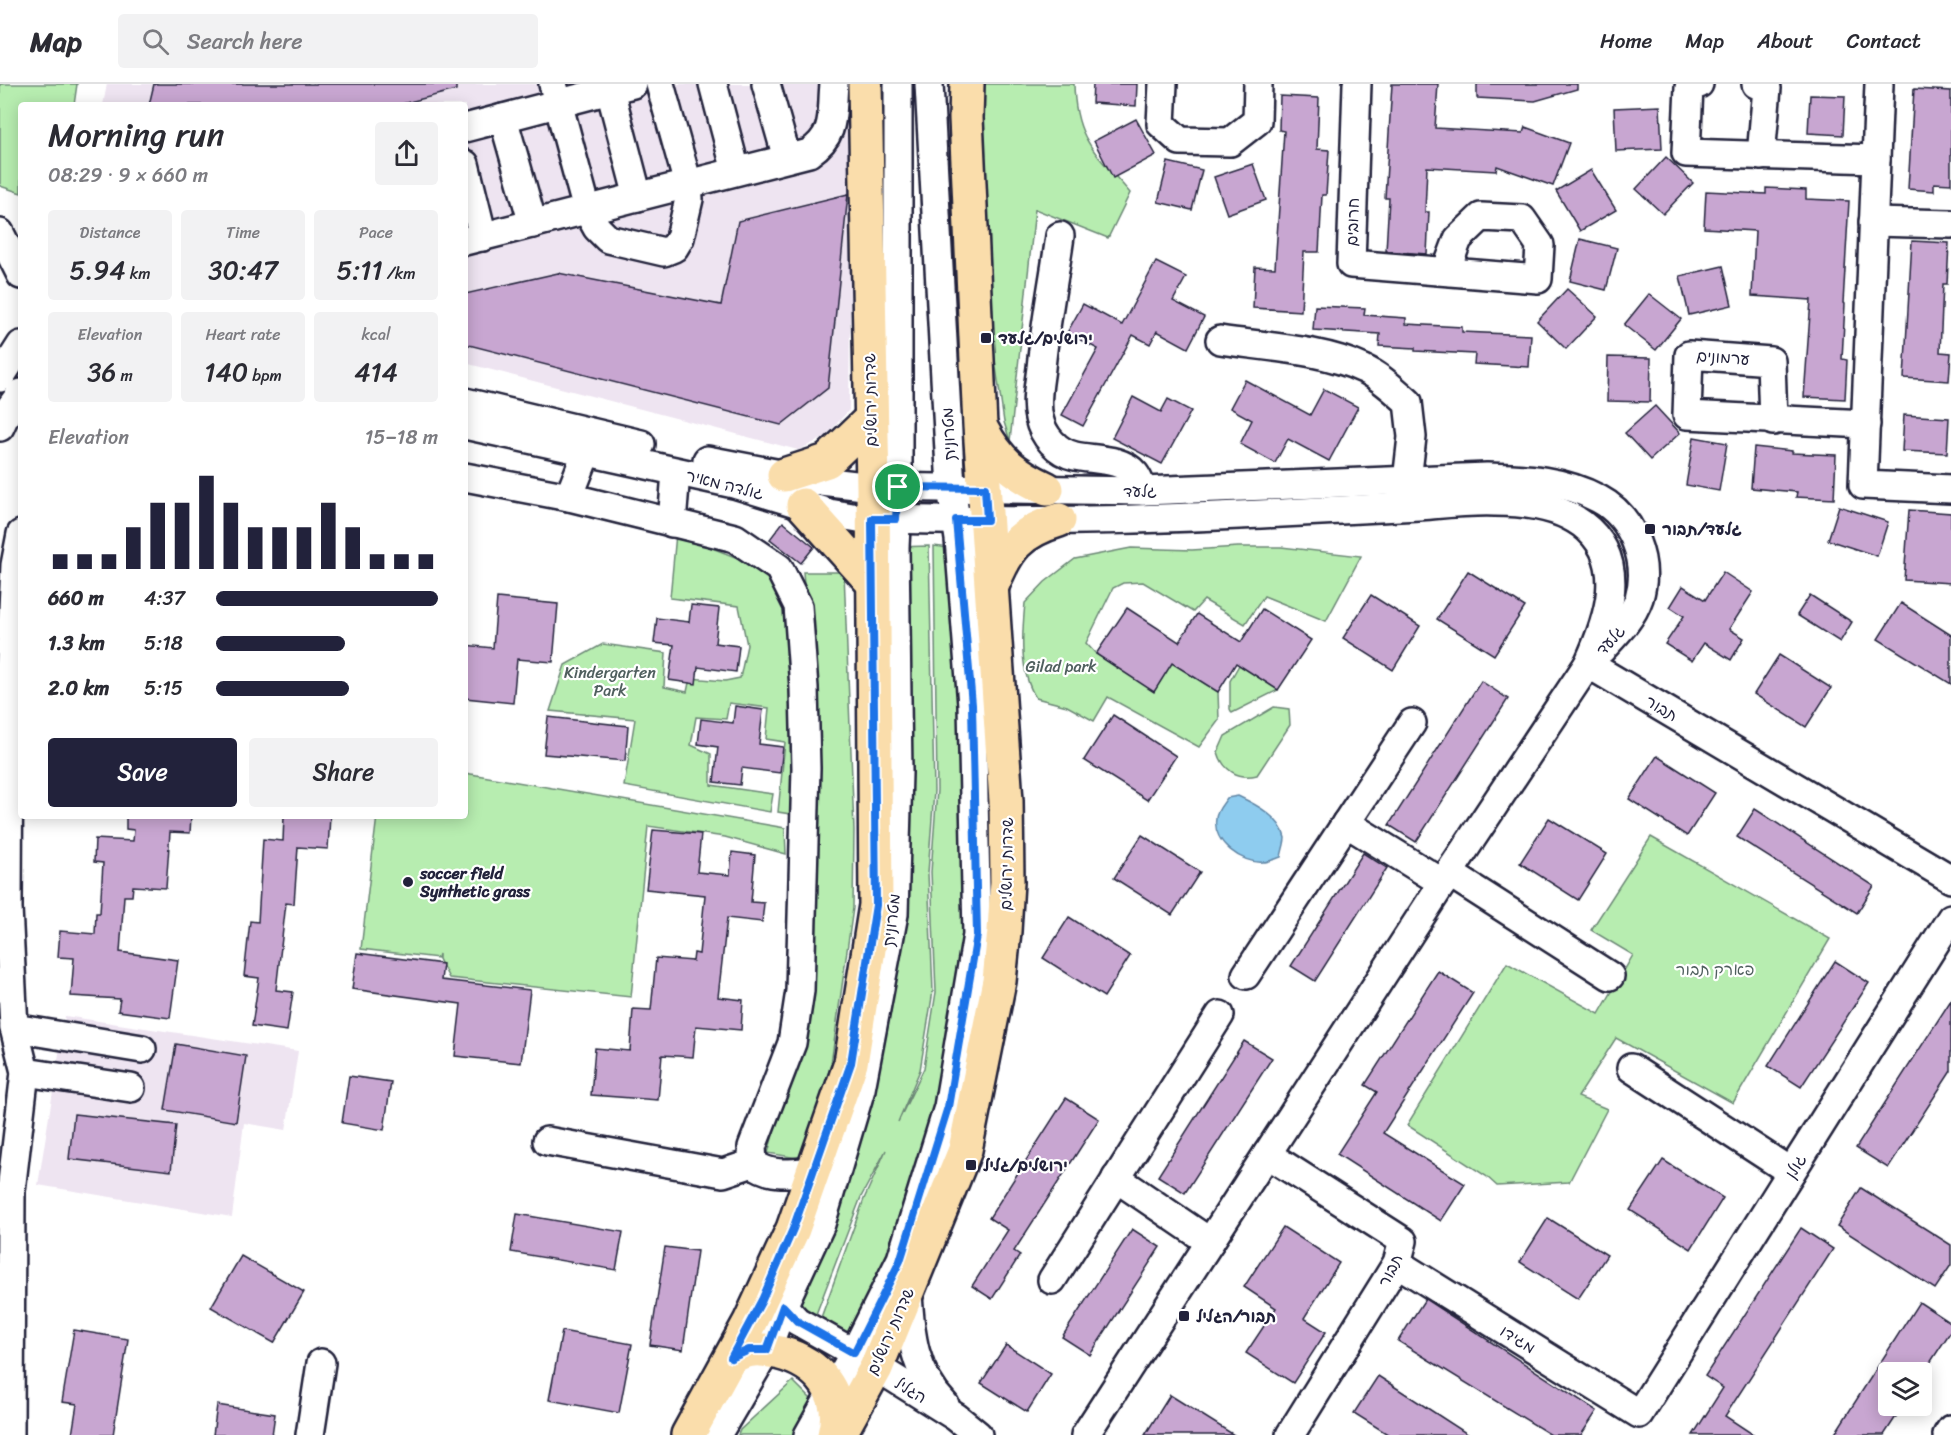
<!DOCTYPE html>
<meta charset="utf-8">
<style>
body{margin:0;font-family:Sriracha,"Playpen Sans Hebrew",sans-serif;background:#f2f2f3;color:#2b2b33;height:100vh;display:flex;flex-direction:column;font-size:22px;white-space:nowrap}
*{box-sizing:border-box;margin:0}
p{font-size:20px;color:#7c7c81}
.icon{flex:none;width:33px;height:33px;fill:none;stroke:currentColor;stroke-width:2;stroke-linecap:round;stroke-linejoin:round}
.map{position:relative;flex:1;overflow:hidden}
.details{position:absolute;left:18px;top:18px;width:450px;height:717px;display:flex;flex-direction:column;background:#fff;border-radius:6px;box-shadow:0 3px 15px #0003}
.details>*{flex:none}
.tools{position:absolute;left:1878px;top:1278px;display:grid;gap:12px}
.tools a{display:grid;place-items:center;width:54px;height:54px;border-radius:6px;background:#fff;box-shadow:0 3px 15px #0003;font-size:30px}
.pin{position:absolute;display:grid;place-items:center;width:51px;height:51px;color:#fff;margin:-26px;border:3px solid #fff;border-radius:50%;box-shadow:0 2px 6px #0007}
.round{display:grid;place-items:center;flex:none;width:63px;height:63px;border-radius:6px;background:#f2f2f3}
.summary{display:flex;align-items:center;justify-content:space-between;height:102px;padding:0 30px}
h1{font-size:33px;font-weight:600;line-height:45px}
.figures{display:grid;grid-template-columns:repeat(3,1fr);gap:9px;height:102px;padding:6px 30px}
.figures div{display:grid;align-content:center;border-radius:6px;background:#f2f2f3;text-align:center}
.figures b{font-size:26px;font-weight:600}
.figures small{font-size:16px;font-weight:400}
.figures p{font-size:16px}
.chart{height:168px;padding:12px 30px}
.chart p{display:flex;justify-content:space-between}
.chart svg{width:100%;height:108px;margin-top:6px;stroke:#22223b;stroke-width:6}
.button{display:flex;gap:12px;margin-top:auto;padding:12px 30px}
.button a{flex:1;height:69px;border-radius:6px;background:#22223b;color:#fff;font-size:24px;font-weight:600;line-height:69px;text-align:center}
.button a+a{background:#f2f2f3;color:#2b2b33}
ul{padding:0 30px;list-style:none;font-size:20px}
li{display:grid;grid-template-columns:96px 72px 1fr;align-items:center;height:45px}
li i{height:15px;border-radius:8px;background:#22223b}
header{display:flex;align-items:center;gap:36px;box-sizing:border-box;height:84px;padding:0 30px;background:#fff;border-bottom:2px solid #e1e1e2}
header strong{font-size:28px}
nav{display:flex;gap:33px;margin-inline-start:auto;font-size:21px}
.search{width:420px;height:54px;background:#f2f2f3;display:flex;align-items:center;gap:15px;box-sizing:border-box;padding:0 21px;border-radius:6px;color:#7c7c81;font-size:22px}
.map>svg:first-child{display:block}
.built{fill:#eee4f1}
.green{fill:#b7edb0;stroke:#6c8876;stroke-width:1.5}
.water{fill:#8eccef;stroke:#6388a7;stroke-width:1.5}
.building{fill:#c8a6d1;stroke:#22223b;stroke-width:1.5}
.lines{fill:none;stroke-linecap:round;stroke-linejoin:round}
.minor-casing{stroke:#22223b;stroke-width:32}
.major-casing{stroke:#22223b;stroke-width:38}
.minor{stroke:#fff;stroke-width:27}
.major{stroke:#faddab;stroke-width:33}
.route-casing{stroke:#fff;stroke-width:12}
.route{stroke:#1a73e8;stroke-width:8}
.poi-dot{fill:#22223b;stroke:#fff;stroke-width:2}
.labels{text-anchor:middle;stroke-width:4.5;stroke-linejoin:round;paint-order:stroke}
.street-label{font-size:16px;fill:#22223b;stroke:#fff}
.poi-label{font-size:16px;font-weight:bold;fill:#22223b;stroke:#fff;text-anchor:start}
.park-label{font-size:16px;fill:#4f5f5e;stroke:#fff}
</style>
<header>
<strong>Map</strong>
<div class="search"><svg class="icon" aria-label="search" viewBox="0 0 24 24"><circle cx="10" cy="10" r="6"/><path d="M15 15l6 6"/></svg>Search here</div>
<nav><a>Home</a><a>Map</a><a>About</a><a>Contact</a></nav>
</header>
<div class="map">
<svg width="1951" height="1351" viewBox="0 0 1951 1351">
<rect width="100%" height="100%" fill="#fff"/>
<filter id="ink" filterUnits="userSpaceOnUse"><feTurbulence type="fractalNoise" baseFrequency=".0167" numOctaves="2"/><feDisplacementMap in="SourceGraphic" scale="12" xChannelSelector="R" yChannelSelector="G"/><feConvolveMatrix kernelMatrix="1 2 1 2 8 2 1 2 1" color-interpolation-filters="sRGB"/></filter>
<g filter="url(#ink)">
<g class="built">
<polygon points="107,0 853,0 849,326 824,354 798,366 465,279 465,21 103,21"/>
<polygon points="65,932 298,967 286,1046 244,1039 232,1133 38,1101"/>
</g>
<g class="green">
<polygon points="0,0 77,0 74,21 21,21 21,109 0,102"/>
<path d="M 974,0 L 1074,0 C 1075,56 1096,69 1130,109 L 1108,154 L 1035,125 L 1010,357 L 1004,338 L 983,194 Z"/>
<polygon points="676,450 761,483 786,525 796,604 797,731 778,728 785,658 766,655 769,624 729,619 726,635 696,633 691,661 711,670 711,701 773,710 770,728 624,702 635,635 550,627 565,581 603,560 666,569 664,603 687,608 690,594 725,597 740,594 747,561 739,522 670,514"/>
<polygon points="929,462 934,707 928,789 933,907 920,986 898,1038 924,984 936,908 931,788 937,706 934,462 958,465 977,851 948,1023 852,1261 818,1242 864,1115 886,1066 861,1113 813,1238 791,1216 861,1005 895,463"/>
<path d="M 1238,463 L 1281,463 L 1361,472 L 1326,537 L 1264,512 L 1245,540 L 1204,516 L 1193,528 L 1143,498 L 1123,499 L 1113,504 L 1086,559 L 1096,570 L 1154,607 L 1172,579 L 1218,608 L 1219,636 L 1199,663 L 1108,613 L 1094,637 L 1067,622 L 1036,614 C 1019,588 1022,550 1025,519 L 1045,498 L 1075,475 L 1131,464 L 1192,466 Z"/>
<polygon points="803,488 844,488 854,746 853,824 831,980 803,1075 768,1069 794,974 807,537"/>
<polygon points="1239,581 1278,606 1232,629 1230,625 1230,597"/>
<path d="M 1274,623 L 1289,625 L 1290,641 L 1257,691 C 1238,696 1223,686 1218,668 L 1225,652 Z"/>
<polygon points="465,689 785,744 786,770 725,753 648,742 631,913 449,894 439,875 439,870 438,874 361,865 377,732 465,732"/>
<polygon points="1651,753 1830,855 1733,1019 1616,954 1578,1013 1607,1025 1569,1098 1497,1102 1486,1092 1407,1041 1507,879 1599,930 1633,871 1591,846"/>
<polygon points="793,1297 816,1320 799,1351 738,1351 740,1346"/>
</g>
<path class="water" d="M 1238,712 C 1255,720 1281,733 1285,754 C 1285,759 1282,767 1281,773 C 1275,775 1268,778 1263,778 C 1242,780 1212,758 1216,735 C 1216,727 1223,720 1227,714 Z"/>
<g class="building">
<polygon points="154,0 456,0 456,6 398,21 149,21"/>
<polygon points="1093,0 1137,0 1136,22 1092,19"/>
<polygon points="1392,0 1438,0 1435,44 1523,49 1525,43 1569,59 1553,102 1497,82 1496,87 1427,83 1425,128 1429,128 1427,170 1386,167 1389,114 1385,114"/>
<polygon points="1477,0 1577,0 1577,5 1535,17 1477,14"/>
<polygon points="1914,5 1951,7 1951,100 1934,99 1934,107 1908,105"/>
<polygon points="1810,11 1845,12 1843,51 1808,49"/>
<polygon points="1280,12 1319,14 1317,65 1329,66 1326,111 1322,111 1319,168 1304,168 1301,227 1253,224 1255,183 1275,184 1284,47 1279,46"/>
<polygon points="1660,22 1662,65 1616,67 1614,24"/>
<polygon points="1136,35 1156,71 1113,94 1094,57"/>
<polygon points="1666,73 1693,99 1663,130 1636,105"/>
<polygon points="1168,78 1202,86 1192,126 1158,118"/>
<polygon points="1253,80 1266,116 1227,130 1214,93"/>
<polygon points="1591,86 1616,126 1580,147 1556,107"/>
<polygon points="1766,104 1806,106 1806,115 1849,117 1843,219 1845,220 1842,275 1847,276 1845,315 1804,313 1811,216 1752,212 1755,147 1704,144 1706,107 1766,110"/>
<polygon points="848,110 828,304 781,341 465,260 465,210 558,189 721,221 738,137"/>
<polygon points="1580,155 1617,164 1606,206 1570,197"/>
<polygon points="1912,157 1949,159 1947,200 1943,200 1940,268 1951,269 1949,297 1904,294"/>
<polygon points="1156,178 1186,193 1173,217 1204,233 1188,264 1157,247 1150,260 1133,251 1083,342 1062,331 1098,265 1067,249 1083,220 1122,241"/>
<polygon points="1723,182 1732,221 1689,231 1680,192"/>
<polygon points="1567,205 1597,232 1566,265 1537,237"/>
<polygon points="1649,210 1681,235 1656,266 1624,241"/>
<polygon points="1315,222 1365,224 1364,231 1406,234 1406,240 1462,243 1462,248 1531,251 1529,283 1474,280 1475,270 1415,267 1415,264 1379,262 1380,250 1313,246"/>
<polygon points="1608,273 1651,274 1650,318 1607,317"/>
<polygon points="1245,296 1310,331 1324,305 1358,323 1329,377 1288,355 1275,379 1240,360 1252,336 1230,324"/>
<polygon points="1133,313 1161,328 1168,315 1191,327 1162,380 1112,354"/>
<polygon points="1655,322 1680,349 1650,376 1625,349"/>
<polygon points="1904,331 1949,334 1947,369 1902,367"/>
<polygon points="1694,353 1727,359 1719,407 1686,401"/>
<polygon points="1754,363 1792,367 1792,369 1836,371 1834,415 1796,413 1797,408 1751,404"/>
<polygon points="1839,422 1888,438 1877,472 1828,456"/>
<polygon points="1909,426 1951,429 1951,499 1904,496"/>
<polygon points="783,438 814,463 801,479 770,455"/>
<polygon points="1468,487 1525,523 1494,571 1437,535"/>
<polygon points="1723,488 1753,508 1729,545 1744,554 1731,576 1704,559 1692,577 1665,560 1684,532 1670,523 1683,502 1705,516"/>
<polygon points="1371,511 1420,542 1393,586 1343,554"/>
<polygon points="1810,511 1852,538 1840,558 1797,531"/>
<polygon points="497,514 558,520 553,578 517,575 513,619 465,614 465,561 493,564"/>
<polygon points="1901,519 1951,551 1951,600 1878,555"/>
<polygon points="691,521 719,524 715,559 739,562 736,588 698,583 696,600 669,596 674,561 654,559 657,534 689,538"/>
<polygon points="1127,524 1179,558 1197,530 1241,558 1262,525 1311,556 1278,606 1236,579 1218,608 1172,579 1154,608 1096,570"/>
<polygon points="1779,571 1831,604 1806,643 1754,610"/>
<polygon points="1481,597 1508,615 1416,758 1389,741"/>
<polygon points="735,622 763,626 759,660 783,663 780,689 742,684 740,701 714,698 718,663 698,660 701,635 733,639"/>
<polygon points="1113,631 1176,672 1147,716 1084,676"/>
<polygon points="548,633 628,642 625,677 544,670"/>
<polygon points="1657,672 1715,709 1687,752 1629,715"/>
<polygon points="1755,725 1874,802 1857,829 1737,753"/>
<polygon points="126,732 191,732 190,749 170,748 166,804 133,802 132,812 124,812 120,868 178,876 170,934 118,927 120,915 71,912 74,874 58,873 60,847 95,850 96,829 100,829 103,779 94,778 95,755 133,757 134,746 126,745"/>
<polygon points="284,732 330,732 328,765 298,763 294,820 286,819 276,906 293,908 287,947 252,942 259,894 244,892 250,837 258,838 263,755 283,757"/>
<polygon points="1549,734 1607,770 1578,816 1520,779"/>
<polygon points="653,746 701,750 697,788 730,791 732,768 755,771 751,818 764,819 762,838 727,834 718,913 743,916 741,946 696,942 693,973 662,971 658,1016 591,1011 595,964 630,967 633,925 651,926 656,874 693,877 694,869 699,870 705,811 646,805"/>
<polygon points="1142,751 1200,788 1172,831 1114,794"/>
<polygon points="1363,769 1387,784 1315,897 1291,882"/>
<polygon points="1069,833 1130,872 1104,913 1043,874"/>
<polygon points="357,869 443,880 441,896 530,906 521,979 455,972 461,920 352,905"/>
<polygon points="1835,877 1869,899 1801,1003 1768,982"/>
<polygon points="1438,887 1473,909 1383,1049 1465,1100 1441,1137 1337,1070 1377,1008 1365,1001"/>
<polygon points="1951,916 1951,987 1888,1084 1856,1064"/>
<polygon points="1244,957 1272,974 1185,1109 1158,1092"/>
<polygon points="176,960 246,972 236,1038 165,1026"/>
<polygon points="349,992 391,998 384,1046 342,1039"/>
<polygon points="1066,1014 1099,1035 1014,1167 1020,1171 992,1215 972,1202 1008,1146 989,1134"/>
<polygon points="74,1030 176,1041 171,1087 69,1075"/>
<polygon points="1663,1076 1723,1114 1691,1165 1630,1126"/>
<polygon points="1861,1104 1951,1161 1951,1181 1935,1205 1837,1142"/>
<polygon points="517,1130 623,1148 616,1186 511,1168"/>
<polygon points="1548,1134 1607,1171 1578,1215 1520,1178"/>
<polygon points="1283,1143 1339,1179 1304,1234 1326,1248 1293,1299 1246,1269 1276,1224 1244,1203"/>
<polygon points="1801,1144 1833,1165 1725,1332 1754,1351 1693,1351 1723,1304 1705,1292"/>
<polygon points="1132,1145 1160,1163 1090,1271 1062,1253"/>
<polygon points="665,1163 697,1167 683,1266 650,1261"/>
<polygon points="241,1172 304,1208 274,1259 211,1223"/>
<polygon points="1425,1215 1597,1327 1581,1351 1551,1351 1398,1257"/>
<polygon points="1919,1218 1951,1239 1951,1247 1924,1288 1888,1288 1888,1322 1903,1322 1884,1351 1834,1351"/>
<polygon points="74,1246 128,1255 113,1351 72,1351 77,1320 62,1318"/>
<polygon points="562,1247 632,1260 619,1329 549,1316"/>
<polygon points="1006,1261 1051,1290 1027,1328 981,1299"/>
<polygon points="1378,1292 1469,1351 1389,1351 1354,1329"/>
<polygon points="1170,1311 1234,1351 1145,1351"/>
<polygon points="217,1321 275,1330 272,1351 213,1351"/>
</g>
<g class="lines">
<defs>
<g id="minor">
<polyline points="553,0 587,126 597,144 608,155 664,168 674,164 680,154 689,115 688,100 660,0"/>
<polyline points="713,0 736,87"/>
<polyline points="766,0 787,74"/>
<polyline points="1163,0 1161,40 1180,57 1230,58 1257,37 1258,0"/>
<polyline points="1357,0 1351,180 1538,195 1540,161 1522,135 1481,133 1458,155 1446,187"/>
<polyline points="1699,0 1689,3 1686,69 1876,75"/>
<polyline points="1756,0 1767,4 1761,72"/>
<polyline points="1879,0 1863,401 1951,405"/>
<polyline points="610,6 638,113"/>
<polyline points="503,34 533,140"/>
<polyline points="465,44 633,0"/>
<polyline points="465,80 483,153"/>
<polyline points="1873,138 1951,140"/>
<polyline points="0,149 21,191"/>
<path d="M 1060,152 C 1054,196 1045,240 1041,284 C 1039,300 1035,318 1039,334 C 1043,352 1057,368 1075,372 C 1093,376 1122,374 1135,390 C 1139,395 1141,402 1143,407"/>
<path d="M 465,157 L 809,69 C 837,50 831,31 834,0"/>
<path d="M 1220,256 C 1266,263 1322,265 1364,285 C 1380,292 1395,307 1408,318 L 1412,353 L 1407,397"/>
<polyline points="0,294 21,261"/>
<polyline points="465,318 641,360"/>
<polyline points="1773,337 1771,277 1689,271 1687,331 1866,340"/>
<path d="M 465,341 L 734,400 L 829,429 L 858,434 C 992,439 1127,437 1261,430 C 1313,427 1366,425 1419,422 C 1444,420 1470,417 1495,418 C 1524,418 1558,422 1582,440 C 1630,476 1608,536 1588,580 L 1449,789 L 1085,1351"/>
<polyline points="0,343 7,328 21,309"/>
<path d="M 707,376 L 812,396 L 873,403 L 1143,407 L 1487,393 C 1526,394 1564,396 1599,415 C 1633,433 1650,478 1639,514 C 1632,535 1615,551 1601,566"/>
<path d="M 465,393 L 569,413 L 735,454 L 779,484 L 798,522 L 804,604 L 806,684 L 800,907 L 792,959 L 752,1063 L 753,1079 C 770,1093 792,1089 812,1087"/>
<polyline points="569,413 587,367"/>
<polyline points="672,439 676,388"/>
<polyline points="1588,580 1951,795"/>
<polyline points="1346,739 1443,799"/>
<polyline points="1449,789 1610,892"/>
<polyline points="1246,891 1412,639"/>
<polyline points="14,944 142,965"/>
<polyline points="1631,984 1791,1088"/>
<polyline points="25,988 131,1004"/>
<polyline points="547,1057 723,1089 753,1079"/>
<polyline points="1267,1070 1403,1157 1397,1179 1290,1351"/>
<polyline points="1116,1094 1210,1158"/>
<polyline points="1397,1179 1639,1330 1951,834"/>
<polyline points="1052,1196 1220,931"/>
<polyline points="781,1205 783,1222 797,1237 854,1269 956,1333 978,1351"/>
<path d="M 908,1208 C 910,1250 914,1289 945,1321"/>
<polyline points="10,1351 11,1107 25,988 14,944 8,824 9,613 15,481 21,450"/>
<polyline points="310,1351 321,1279"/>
<polyline points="717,1351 767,1266 783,1222 821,1140 861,1005 894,830 898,689 895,463 898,403 898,0"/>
<polyline points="808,1351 854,1269 901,1175 948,1023 977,851 972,621 959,455 951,404 929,0"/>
<polyline points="1947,1351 1951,1345"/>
</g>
<g id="major">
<path d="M 982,346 C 999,378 1015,390 1047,405"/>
<polyline points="784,391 827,377 870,336"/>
<polyline points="803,421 873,499"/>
<path d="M 992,502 C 1007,464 1019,448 1059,436"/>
<path d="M 731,1274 C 736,1271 742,1268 748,1267 C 758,1264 770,1267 780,1269 C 818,1279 845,1309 834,1351"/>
<polyline points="688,1351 750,1238 793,1145 851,979 876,821 873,403 865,0"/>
<polyline points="839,1351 876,1284 965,1066 999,897 1004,847 1007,798 1006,717 980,342 966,34 967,0"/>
</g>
</defs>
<use href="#minor" class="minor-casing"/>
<use href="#major" class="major-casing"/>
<use href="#minor" class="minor"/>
<use href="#major" class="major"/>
</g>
</g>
<g class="lines" filter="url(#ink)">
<defs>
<polygon id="route" points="898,403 985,404 987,436 956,436 972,621 977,851 948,1023 900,1177 854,1269 797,1237 783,1222 767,1266 749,1266 731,1274 762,1216 793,1145 851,979 876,821 872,435 896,435"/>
</defs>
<use href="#route" class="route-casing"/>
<use href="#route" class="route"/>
</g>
<g class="poi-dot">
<rect x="980" y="248" width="12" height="12" rx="3"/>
<rect x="1644" y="439" width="12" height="12" rx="3"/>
<circle cx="408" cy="798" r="6"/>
<rect x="965" y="1075" width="12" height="12" rx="3"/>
<rect x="1178" y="1226" width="12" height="12" rx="3"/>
</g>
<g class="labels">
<g class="street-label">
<text transform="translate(1352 138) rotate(-88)" y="6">חרובים</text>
<text transform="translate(1723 273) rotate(4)" y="6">ערמונים</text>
<text transform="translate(870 316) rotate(-91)" y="6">שדרות ירושלים</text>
<text transform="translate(948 350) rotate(-93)" y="6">מטרונית</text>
<text transform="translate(725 400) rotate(14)" y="6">גולדה מאיר</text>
<text x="1140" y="413">גלעד</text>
<text transform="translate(1610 556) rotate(-48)" y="6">גלעד</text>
<text transform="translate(1662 624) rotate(31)" y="6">תבור</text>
<text transform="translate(1006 780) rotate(-89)" y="6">שדרות ירושלים</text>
<text transform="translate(891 836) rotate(-83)" y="6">מטרונית</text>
<text transform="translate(1795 1082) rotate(-58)" y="6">גולן</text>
<text transform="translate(1390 1186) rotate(-63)" y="6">תבור</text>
<text transform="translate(890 1247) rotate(-66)" y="6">שדרות ירושלים</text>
<text transform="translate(1518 1255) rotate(32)" y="6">מגידו</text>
<text transform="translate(911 1306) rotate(31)" y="6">הגליל</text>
</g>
<g class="poi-label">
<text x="998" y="260">ירושלים/גלעד</text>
<text x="1662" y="451">גלעד/תבור</text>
<text x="420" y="795">soccer field<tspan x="420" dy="18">Synthetic grass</tspan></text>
<text x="983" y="1087">ירושלים/גליל</text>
<text x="1196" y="1238">תבור/הגליל</text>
</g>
<g class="park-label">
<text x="1061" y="588">Gilad park</text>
<text x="610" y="594">Kindergarten<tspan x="610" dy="18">Park</tspan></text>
<text x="1715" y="891">פארק תבור</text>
</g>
</g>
</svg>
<div class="tools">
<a><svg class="icon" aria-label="layers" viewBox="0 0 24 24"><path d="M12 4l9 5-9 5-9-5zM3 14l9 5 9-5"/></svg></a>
</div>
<div class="pin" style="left:898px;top:403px;background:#1e9e55"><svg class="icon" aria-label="arrive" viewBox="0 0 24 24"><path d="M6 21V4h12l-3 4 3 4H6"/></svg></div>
<section class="details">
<div class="summary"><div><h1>Morning run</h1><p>08:29 · 9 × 660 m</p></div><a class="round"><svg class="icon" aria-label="share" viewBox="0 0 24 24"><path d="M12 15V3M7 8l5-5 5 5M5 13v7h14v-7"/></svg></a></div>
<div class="figures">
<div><p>Distance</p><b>5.94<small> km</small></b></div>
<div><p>Time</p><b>30:47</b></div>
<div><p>Pace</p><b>5:11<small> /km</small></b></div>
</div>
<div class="figures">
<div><p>Elevation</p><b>36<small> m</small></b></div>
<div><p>Heart rate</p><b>140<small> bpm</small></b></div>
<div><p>kcal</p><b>414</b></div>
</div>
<div class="chart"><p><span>Elevation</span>15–18 m</p>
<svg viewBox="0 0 160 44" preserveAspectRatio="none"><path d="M5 44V38M15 44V38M25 44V38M35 44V27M45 44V17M55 44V17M65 44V6M75 44V17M85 44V27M95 44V27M105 44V27M115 44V17M125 44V27M135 44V38M145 44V38M155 44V38"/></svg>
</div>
<ul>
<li><b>660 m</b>4:37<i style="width:100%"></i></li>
<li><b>1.3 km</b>5:18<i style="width:58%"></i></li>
<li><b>2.0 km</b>5:15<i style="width:60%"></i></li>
</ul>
<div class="button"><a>Save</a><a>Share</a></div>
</section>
</div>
